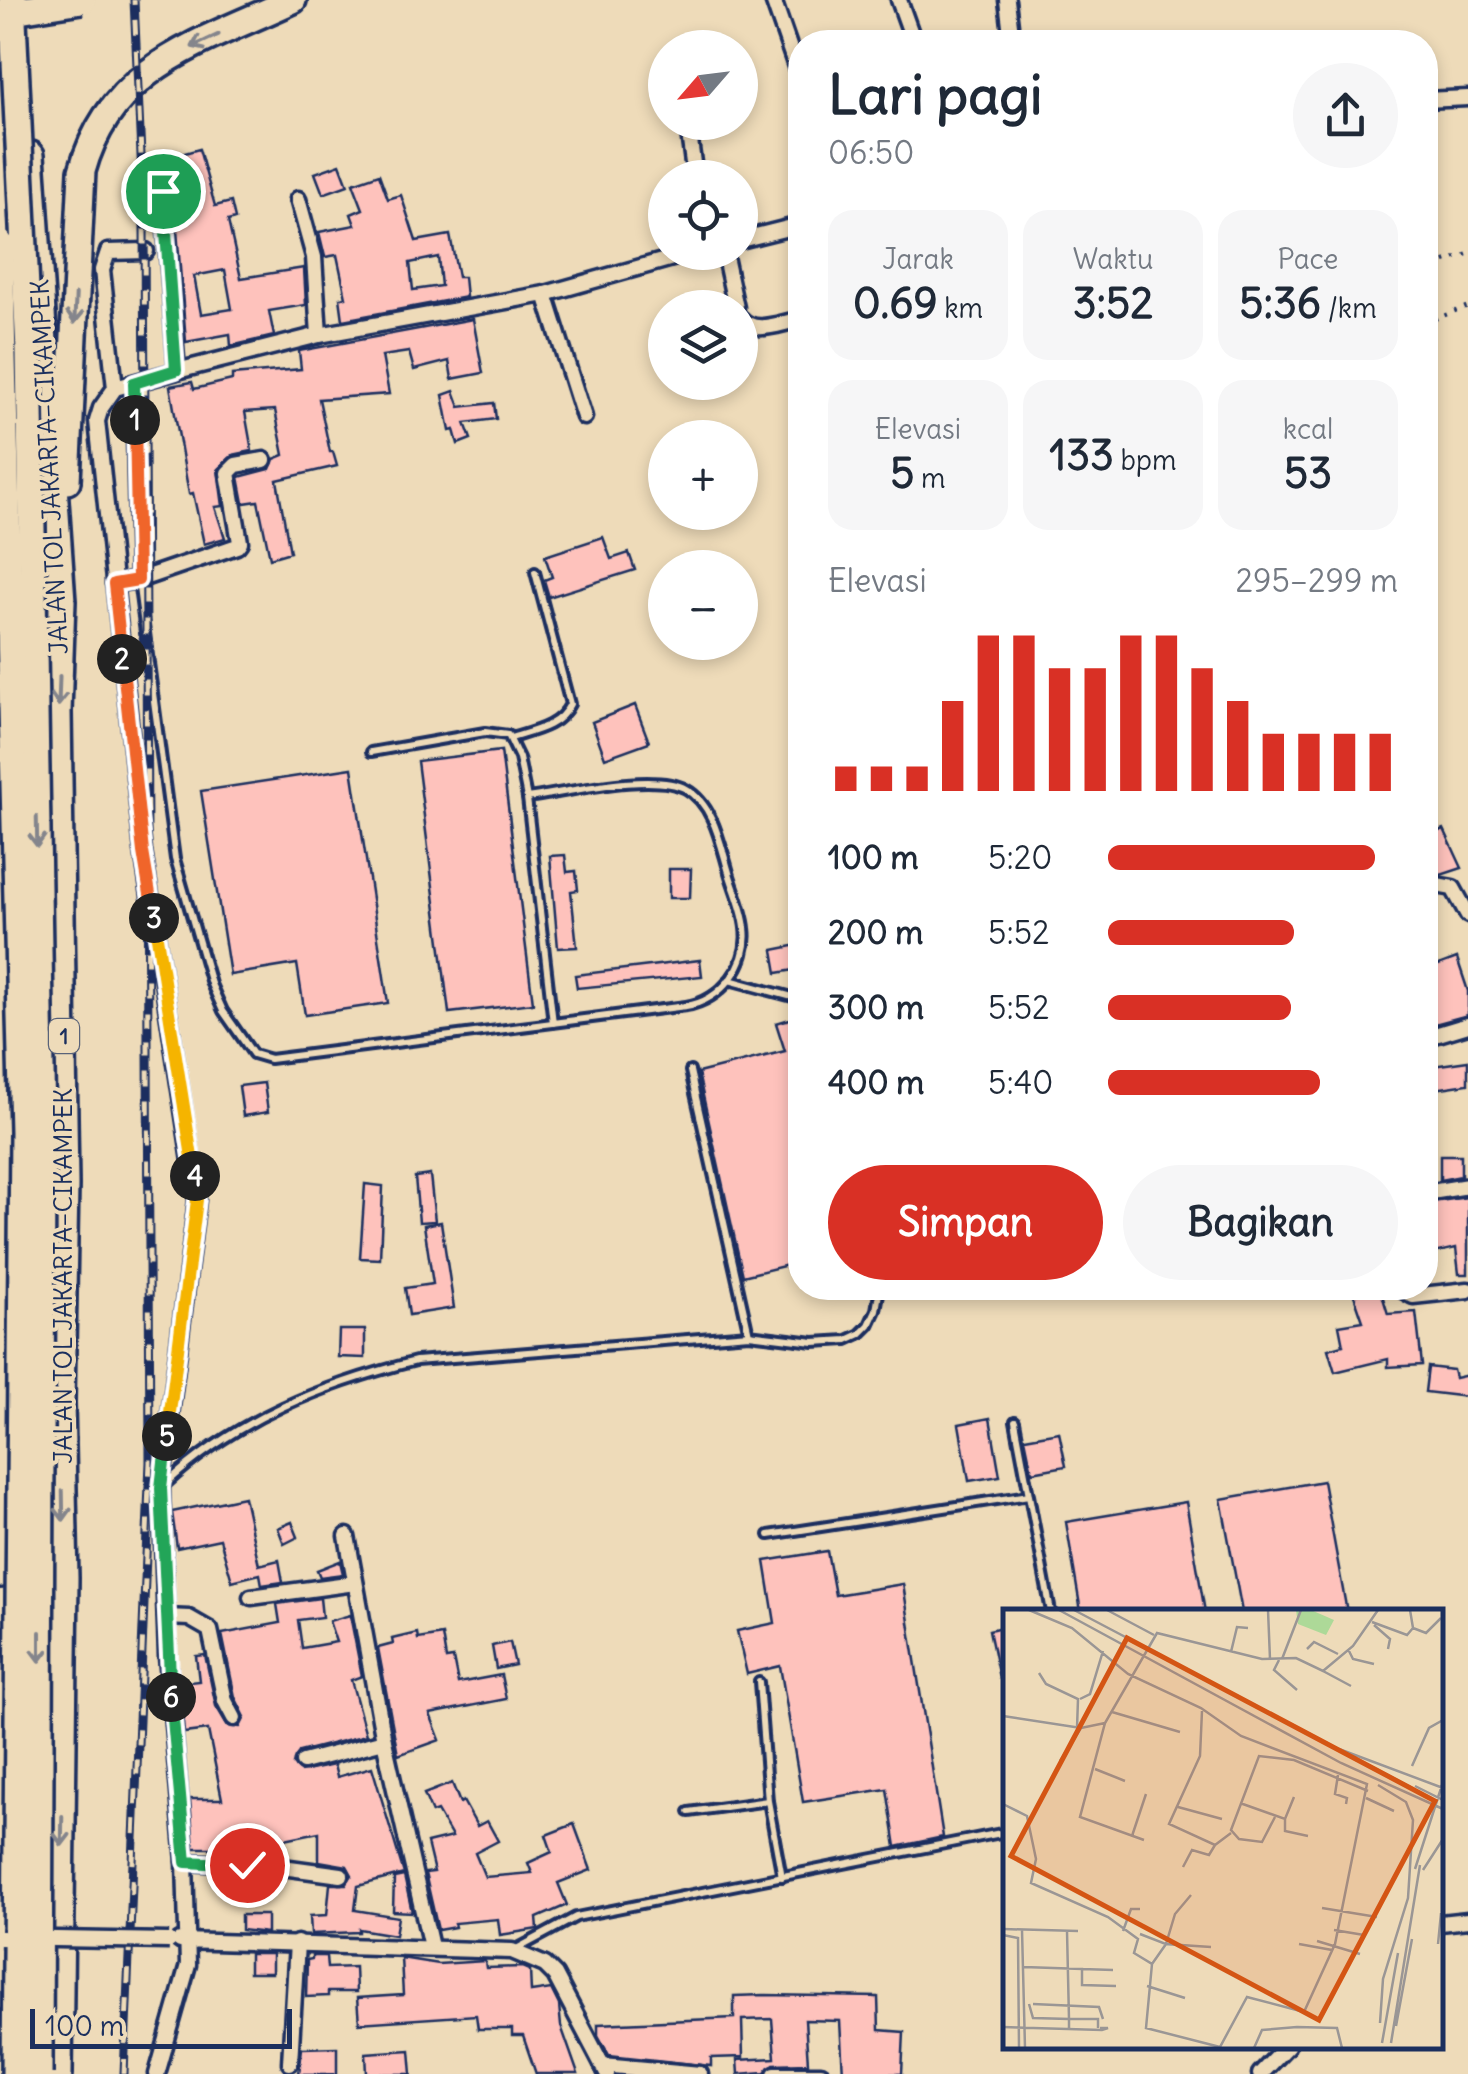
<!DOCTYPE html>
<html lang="id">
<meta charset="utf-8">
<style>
body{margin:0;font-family:Delius,sans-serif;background:#f6f6f7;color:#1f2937;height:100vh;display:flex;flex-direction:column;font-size:38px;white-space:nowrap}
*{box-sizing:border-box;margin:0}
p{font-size:32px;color:#747a83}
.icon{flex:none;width:55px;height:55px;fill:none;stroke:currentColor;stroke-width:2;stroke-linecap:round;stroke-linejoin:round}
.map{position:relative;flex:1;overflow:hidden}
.details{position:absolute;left:788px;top:30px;width:650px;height:1270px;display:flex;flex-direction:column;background:#fff;border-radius:40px;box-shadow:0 5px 15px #0003}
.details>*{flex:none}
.needle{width:65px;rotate:242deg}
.buttons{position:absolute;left:648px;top:30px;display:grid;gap:20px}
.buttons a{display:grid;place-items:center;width:110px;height:110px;border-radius:50%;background:#fff;box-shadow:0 5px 15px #0003;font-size:50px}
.scale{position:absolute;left:30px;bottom:25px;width:262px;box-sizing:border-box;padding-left:10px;border:5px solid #1b2f5e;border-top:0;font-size:28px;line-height:35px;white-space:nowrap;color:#1b2f5e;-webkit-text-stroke:8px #eedbb9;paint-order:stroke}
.pin{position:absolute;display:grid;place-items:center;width:85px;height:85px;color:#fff;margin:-42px;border:5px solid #fff;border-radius:50%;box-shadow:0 2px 10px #0007}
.km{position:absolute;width:50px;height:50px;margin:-25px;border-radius:50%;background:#222;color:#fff;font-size:28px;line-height:50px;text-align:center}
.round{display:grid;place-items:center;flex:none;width:105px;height:105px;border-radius:52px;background:#f6f6f7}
.headline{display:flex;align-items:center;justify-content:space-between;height:170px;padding:0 40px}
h1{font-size:55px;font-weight:700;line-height:75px}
.metrics{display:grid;grid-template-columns:repeat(3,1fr);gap:15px;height:170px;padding:10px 40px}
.metrics div{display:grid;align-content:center;border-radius:25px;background:#f6f6f7;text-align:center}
.metrics b{font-size:42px;font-weight:700}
.metrics small{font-size:28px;font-weight:400}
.metrics p{font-size:28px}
.chart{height:280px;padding:20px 40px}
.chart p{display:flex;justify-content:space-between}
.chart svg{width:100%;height:180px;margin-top:10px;stroke:#d93025;stroke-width:6}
.button{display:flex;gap:20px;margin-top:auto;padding:20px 40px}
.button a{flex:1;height:115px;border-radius:60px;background:#d93025;color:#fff;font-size:40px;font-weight:700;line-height:115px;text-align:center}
.button a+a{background:#f6f6f7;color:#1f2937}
ul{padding:0 40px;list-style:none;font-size:32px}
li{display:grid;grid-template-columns:160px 120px 1fr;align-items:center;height:75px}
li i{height:25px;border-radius:12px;background:#d93025}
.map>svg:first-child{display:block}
.building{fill:#fec2bc;stroke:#1b2f5e;stroke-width:2.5;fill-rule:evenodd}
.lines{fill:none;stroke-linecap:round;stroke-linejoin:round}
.lane-casing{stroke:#1b2f5e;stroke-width:14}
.street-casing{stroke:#1b2f5e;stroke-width:21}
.highway-casing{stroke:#1b2f5e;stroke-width:32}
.path{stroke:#1b2f5e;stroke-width:4;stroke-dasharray:2.5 8;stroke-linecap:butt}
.lane{stroke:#eedbb9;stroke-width:6}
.street{stroke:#eedbb9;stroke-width:14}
.highway{stroke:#eedbb9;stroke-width:25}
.rail-casing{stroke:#1b2f5e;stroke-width:9}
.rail{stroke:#eedbb9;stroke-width:5;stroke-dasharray:15;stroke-linecap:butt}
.street-bridge-casing{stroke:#1b2f5e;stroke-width:21;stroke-linecap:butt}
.highway-bridge-casing{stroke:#1b2f5e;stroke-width:32;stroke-linecap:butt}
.street-bridge{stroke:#eedbb9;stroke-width:14}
.highway-bridge{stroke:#eedbb9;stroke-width:25}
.oneway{stroke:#84858c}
.split-1-casing{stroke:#fff;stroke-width:20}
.split-2-casing{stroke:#fff;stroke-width:20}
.split-3-casing{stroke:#fff;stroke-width:20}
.split-4-casing{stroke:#fff;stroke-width:20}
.split-5-casing{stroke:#fff;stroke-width:20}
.split-6-casing{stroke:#fff;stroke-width:20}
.split-7-casing{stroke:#fff;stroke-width:20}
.split-1{stroke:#22a559;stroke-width:12}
.split-2{stroke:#f0652b;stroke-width:12}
.split-3{stroke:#f0652b;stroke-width:12}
.split-4{stroke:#f5b400;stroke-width:12}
.split-5{stroke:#f5b400;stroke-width:12}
.split-6{stroke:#22a559;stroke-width:12}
.split-7{stroke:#22a559;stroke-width:12}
.labels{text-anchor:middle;stroke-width:8;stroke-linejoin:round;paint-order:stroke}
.shield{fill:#eedbb9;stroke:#5a6379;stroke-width:2.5}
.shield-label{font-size:22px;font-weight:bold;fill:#1b2f5e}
.street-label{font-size:25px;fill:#1b2f5e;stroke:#eedbb9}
.inset-road{fill:none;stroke:#9a9695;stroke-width:2.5}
.view{fill:#d45514;fill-opacity:0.15;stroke:#d45514;stroke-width:5}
.inset-edge{fill:none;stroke:#1b2f5e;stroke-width:5}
</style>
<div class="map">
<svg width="1468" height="2074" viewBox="0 0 1468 2074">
<rect width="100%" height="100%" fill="#eedbb9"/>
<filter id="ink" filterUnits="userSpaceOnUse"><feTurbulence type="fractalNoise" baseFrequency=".01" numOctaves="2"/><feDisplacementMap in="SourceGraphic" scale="20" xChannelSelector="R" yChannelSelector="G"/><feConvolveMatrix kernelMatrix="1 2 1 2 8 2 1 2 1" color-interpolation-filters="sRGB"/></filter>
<g filter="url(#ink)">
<g class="building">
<path d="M 199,149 L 215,206 L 231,202 L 235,219 L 228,221 L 241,278 L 304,268 L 306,305 L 269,311 L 274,336 L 231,346 L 230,334 L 186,342 L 175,205 L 183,203 L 170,157 ZM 225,270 L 232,309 L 201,314 L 194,276 Z"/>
<polygon points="340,164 348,185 323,194 315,173"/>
<path d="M 379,174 L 388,199 L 401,195 L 416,241 L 450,235 L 458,277 L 464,277 L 466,297 L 343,320 L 340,298 L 346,297 L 337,255 L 325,257 L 319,232 L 355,225 L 351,214 L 363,209 L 353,183 ZM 438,257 L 441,286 L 413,290 L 410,263 Z"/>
<polygon points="473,319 483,373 452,379 449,361 414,370 409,352 382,356 389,394 319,399 330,452 333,452 337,466 277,480 290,552 270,558 258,501 244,503 239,477 270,469 274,459 284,455 275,410 245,412 252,451 233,455 218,469 223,506 215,507 225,538 204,544 193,493 189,494 170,386 192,382 194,389 232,380 232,375 301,369 299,351"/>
<polygon points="454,391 460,407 494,403 496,419 465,423 471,439 458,444 454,430 450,431 443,395"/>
<polygon points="603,537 611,559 629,553 635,570 549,597 544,580 552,577 545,556"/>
<polygon points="635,705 649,742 605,758 592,722"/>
<polygon points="501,751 533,1003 449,1013 417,761"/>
<polygon points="352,768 388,1003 305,1015 297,964 230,975 201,791"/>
<polygon points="1425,798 1428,798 1439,831 1444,829 1462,868 1441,875 1428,870 1425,861"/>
<polygon points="565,855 567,872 576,871 578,890 571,891 577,947 558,948 550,856"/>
<polygon points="669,869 691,869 690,898 669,898"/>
<polygon points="798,945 800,969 777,973 773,950"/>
<polygon points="1457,958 1468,991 1468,1015 1431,1025 1425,1003 1425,970"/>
<polygon points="700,960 702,976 577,988 575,975"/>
<polygon points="800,1016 800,1262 743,1276 698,1073 785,1051 776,1023"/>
<polygon points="1468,1061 1468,1084 1428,1090 1425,1067"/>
<polygon points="264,1083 268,1112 243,1116 239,1086"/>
<polygon points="1440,1155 1461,1155 1461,1176 1440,1180"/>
<polygon points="430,1175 435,1221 419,1222 415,1177"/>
<polygon points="365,1184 383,1186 380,1259 360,1258"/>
<polygon points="1468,1197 1468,1274 1459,1274 1456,1248 1425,1255 1425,1203"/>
<polygon points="441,1222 454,1308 409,1315 405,1288 433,1284 424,1225"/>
<polygon points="1380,1288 1388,1314 1416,1312 1422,1365 1388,1367 1388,1359 1335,1372 1328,1349 1343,1345 1339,1325 1363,1321 1354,1295"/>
<polygon points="339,1330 365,1330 365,1358 338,1357"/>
<polygon points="1428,1367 1453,1370 1455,1378 1468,1375 1468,1397 1425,1392"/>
<polygon points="990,1418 1000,1476 969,1481 959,1424"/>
<polygon points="1059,1432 1066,1466 1032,1472 1025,1438"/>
<polygon points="1323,1481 1347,1612 1242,1612 1221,1499"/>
<polygon points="244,1497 259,1565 279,1560 283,1582 262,1585 260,1574 232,1581 220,1539 177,1548 172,1512"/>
<polygon points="1186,1502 1205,1612 1081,1612 1066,1522"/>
<polygon points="292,1522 298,1537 284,1544 278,1528"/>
<polygon points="827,1551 835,1595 903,1584 943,1837 896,1847 887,1789 803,1802 780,1666 747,1674 737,1631 775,1623 765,1561"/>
<polygon points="340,1561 343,1574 320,1577 317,1570"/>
<polygon points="320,1598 322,1617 298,1620 302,1648 336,1642 329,1621 350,1615 362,1676 351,1680 366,1735 299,1752 293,1764 301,1772 334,1765 337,1777 372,1767 404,1874 358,1886 355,1910 398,1917 395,1935 359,1929 359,1932 311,1934 310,1916 327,1915 330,1884 346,1884 352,1875 347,1866 319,1861 319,1832 270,1842 269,1837 217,1842 217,1848 194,1848 190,1799 222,1799 208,1730 184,1733 180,1683 199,1681 196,1656 205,1655 216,1706 228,1726 240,1727 245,1717 235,1697 222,1634 280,1623 277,1604"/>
<polygon points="1006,1626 1006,1678 999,1678 989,1630"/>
<polygon points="417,1633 418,1639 442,1635 446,1659 453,1658 458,1683 501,1675 506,1699 430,1714 440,1740 398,1755 378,1648 393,1644 392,1639"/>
<polygon points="510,1642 515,1665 496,1669 492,1646"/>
<polygon points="452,1783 460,1803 463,1801 477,1826 487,1821 498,1841 475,1853 485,1877 532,1873 528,1863 552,1852 546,1835 574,1824 591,1870 558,1883 567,1905 537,1918 538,1929 500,1935 498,1919 454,1923 455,1927 438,1930 425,1873 434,1872 427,1843 452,1837 437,1811 432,1813 424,1794"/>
<polygon points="404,1876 412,1912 393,1911 394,1878"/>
<polygon points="241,1915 267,1915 267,1933 241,1930"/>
<rect x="249" y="1954" width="23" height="19"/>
<polygon points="312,1956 326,1956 327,1968 355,1967 356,1992 328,1992 328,1996 306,1997 307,1960 312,1959"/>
<polygon points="401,1958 438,1964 485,1961 486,1968 523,1967 530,1970 531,1992 551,1989 559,2005 561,2026 578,2074 536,2074 523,2036 512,2036 512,2029 478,2029 476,2015 359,2023 357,1998 403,1995"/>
<polygon points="765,1995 878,1997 879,2030 904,2032 902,2074 843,2074 840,2021 805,2020 808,2063 774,2064 765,2072 738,2074 737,2060 775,2058 772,2019 742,2020 743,2057 711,2058 711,2066 609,2055 598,2035 598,2024 734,2018 734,1996"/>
<polygon points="337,2047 337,2074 299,2074 302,2048"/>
<polygon points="410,2050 412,2074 367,2074 366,2053"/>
</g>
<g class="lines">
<defs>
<g id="lane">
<path d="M 138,580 L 175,859 L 211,984 L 223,1011 L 253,1054 L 270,1059 L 686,1006 C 721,1001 750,964 745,928 C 743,908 733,888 728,869 C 720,842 713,804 686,789 C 653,771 565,793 527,798"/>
<path d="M 511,738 C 533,731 559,727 570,704 L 535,572"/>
<polyline points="371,752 485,732 508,735 519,758 527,798 553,1023"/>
<polyline points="729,980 800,999"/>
<polyline points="690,1071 749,1334"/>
<polyline points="1015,1421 1051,1612"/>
<path d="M 166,1484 C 235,1419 325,1384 416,1361 L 749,1334 L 814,1342 L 847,1340 L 860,1334 L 869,1325 L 876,1310 L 880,1288"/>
<polyline points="769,1535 1029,1495"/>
<polyline points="759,1682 768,1801 782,1877"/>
<polyline points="689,1812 768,1801"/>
<polyline points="513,1951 576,1917 1006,1832"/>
</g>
<g id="street">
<polyline points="773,0 800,78"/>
<polyline points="899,0 914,42"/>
<polyline points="1007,0 1012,42"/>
<polyline points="1425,100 1468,98"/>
<polyline points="689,133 695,178"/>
<polyline points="163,191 177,371"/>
<polyline points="298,199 314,257 319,335"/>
<polyline points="740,240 800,225"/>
<polyline points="724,252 736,308"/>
<polyline points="545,294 584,417"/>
<path d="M 740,318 C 753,334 775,325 793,321"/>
<polyline points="134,383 138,580"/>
<polyline points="115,388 102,270 108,252 146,251"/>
<polyline points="114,584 138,580 237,546 240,542 228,473 236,465 264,460"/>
<polyline points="1425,880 1431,884 1453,888 1468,915"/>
<polyline points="1425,1038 1468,1025"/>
<polyline points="1425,1193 1468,1186"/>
<polyline points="1399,1288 1413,1296 1468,1290"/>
<polyline points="347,1536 384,1741 431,1947"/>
<polyline points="251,1597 355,1583"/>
<polyline points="166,1617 189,1618 210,1630 225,1701 234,1718"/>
<polyline points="303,1762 384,1741"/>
<polyline points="185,1862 275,1866 341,1875"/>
<polyline points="1440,1923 1468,1920"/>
<polyline points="180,1941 512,1951 545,1965 555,1975 607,2074"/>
<polyline points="290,2063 297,1943"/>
<polyline points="603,2065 700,2074"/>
<polyline points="157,2074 188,1965 185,1862 167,1657 161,1488 197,1200 143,851 97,421 101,408 115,388 177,371 319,335 545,294 694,252"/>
<polyline points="775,2074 821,2074"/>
<polyline points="1260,2074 1287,2046"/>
</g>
<g id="highway">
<polyline points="31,155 62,601 58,712 65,1185 61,1402 65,1578 59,2074"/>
<path d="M 67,481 L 82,171 C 111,64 204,42 293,0"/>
<polyline points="0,759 4,866 0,1574"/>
</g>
</defs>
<use href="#lane" class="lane-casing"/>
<use href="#street" class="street-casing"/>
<use href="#highway" class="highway-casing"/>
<g class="path">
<polyline points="1425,269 1468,254"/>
<polyline points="1425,323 1468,306"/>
</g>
<use href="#lane" class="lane"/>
<use href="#street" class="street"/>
<use href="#highway" class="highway"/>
<defs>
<polyline id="rail" points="124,2074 150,1462 144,222 134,0"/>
</defs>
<use href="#rail" class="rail-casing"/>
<use href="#rail" class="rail"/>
<defs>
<polyline id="street-bridge" points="0,1938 169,1941"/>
<g id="highway-bridge">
<polyline points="12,0 29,350 42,1130 39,2074"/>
<polyline points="0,13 82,0"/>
<polyline points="0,243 23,1132 15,2074"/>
</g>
</defs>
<use href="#street-bridge" class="street-bridge-casing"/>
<use href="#highway-bridge" class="highway-bridge-casing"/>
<use href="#street-bridge" class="street-bridge"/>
<use href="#highway-bridge" class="highway-bridge"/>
</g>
<defs><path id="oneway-shaft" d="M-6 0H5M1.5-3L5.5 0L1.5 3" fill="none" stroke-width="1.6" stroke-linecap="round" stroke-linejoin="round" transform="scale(2.5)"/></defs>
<g class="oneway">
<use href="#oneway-shaft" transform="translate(205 41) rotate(155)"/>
<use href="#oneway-shaft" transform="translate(75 309) rotate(93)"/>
<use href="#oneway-shaft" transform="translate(59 691) rotate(92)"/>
<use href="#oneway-shaft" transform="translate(37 832) rotate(89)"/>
<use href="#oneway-shaft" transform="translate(63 1506) rotate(89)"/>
<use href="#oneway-shaft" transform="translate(40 1647) rotate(90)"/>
<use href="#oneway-shaft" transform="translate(62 1831) rotate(91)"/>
</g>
</g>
<g class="lines" filter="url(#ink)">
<defs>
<polyline id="split-1" points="135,420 134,383 176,370 163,191"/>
<polyline id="split-2" points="122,659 114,584 138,580 135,420"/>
<polyline id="split-3" points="122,659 143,852 154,918"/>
<polyline id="split-4" points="154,918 195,1176"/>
<polyline id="split-5" points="167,1436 197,1200 195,1176"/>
<polyline id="split-6" points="167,1436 161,1488 171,1697"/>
<polyline id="split-7" points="171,1697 186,1862 247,1865"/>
</defs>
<use href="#split-1" class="split-1-casing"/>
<use href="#split-2" class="split-2-casing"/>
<use href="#split-3" class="split-3-casing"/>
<use href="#split-4" class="split-4-casing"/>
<use href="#split-5" class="split-5-casing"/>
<use href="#split-6" class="split-6-casing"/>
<use href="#split-7" class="split-7-casing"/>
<use href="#split-1" class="split-1"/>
<use href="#split-2" class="split-2"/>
<use href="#split-3" class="split-3"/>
<use href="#split-4" class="split-4"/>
<use href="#split-5" class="split-5"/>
<use href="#split-6" class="split-6"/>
<use href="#split-7" class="split-7"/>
</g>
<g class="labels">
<rect class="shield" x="49" y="1019" width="30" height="34" rx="8"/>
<g class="shield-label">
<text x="64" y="1044">1</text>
</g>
<g class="street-label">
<text transform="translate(49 467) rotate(-93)" y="9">JALAN TOL JAKARTA–CIKAMPEK</text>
<text transform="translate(63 1276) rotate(-90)" y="9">JALAN TOL JAKARTA–CIKAMPEK</text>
</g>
</g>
<g transform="translate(1003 1609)">
<rect width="440" height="440" fill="#eedbb9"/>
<path d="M 293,1 L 308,1 L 331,11 L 323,26 L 295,15 Z" fill="#add998"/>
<path class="inset-road" d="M 56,1 L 338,154 L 440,200M 71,1 L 413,181M 104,1 L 151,26M 265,1 L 267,50M 369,13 L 404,26 L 410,19 L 407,1M 371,16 L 387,30 L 385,40M 410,19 L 423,24 L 438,9M 304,40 L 311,33 L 335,45M 345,40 L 350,50 L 371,55M 228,43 L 234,18 L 245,19M 279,50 L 298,1M 276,51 L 271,61 L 294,81M 320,62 L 348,77M 36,64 L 43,75 L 75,90 L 74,119M 77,90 L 87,85 L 100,42M 199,102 L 197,147 L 166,215 L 212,236 L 228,224M 109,103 L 177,123M 0,107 L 78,119 L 102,114M 336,140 L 440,179M 57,152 L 78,119M 409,157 L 426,119 L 440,111M 92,160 L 122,172M 335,166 L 332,185 L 344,189 L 343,195M 375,176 L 403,193 L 410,211 L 405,289 L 380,370 L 377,414M 412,177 L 440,191M 363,189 L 391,202M 237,194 L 282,210 L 291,188M 0,195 L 24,207 L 33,250 L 28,274 L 105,308 L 135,330 L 131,344 L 149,355 L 143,419 L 217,438 L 244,388 L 301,403 L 332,335 L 364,175 L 238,127 L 198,99 L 125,65 L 69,19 L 26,1M 175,198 L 219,210M 272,208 L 259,233 L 236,230 L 228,221 L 256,147 L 291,151 L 365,182M 282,210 L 282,222 L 305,227M 129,227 L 143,185M 141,231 L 77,208 L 102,114 L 154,24 L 259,50 L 293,49 L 320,62 L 350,37 L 375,1M 180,258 L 189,241 L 206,246 L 212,236M 412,260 L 440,173M 420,261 L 440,230M 188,286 L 172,305 L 163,335 L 208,338M 319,299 L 374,308M 0,320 L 75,322M 19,321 L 22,439M 331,321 L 361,326M 64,322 L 66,410 L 95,410 L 95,419M 120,322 L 128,300 L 137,300M 137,325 L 163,335 L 149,355M 0,326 L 15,329 L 16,439M 314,332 L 357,345M 296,335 L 329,341M 435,335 L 438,304M 21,358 L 79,360 L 79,376 L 113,377M 79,360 L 110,361M 144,377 L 182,389M 26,395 L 30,409 L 66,410 L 66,419M 30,395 L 96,398 L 100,410M 393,417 L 409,330M 0,418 L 99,421 L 105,419 L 97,419M 379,434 L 395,344M 388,434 L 417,256M 251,439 L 259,421 L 294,418 L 334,419 L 339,439"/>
<path class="view" d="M 124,29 L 432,192 L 316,411 L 8,247 Z"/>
<rect width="440" height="440" class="inset-edge"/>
</g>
</svg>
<div class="buttons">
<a><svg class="needle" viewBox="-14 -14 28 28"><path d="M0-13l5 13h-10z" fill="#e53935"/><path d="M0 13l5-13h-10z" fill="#747a83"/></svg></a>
<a><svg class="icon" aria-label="locate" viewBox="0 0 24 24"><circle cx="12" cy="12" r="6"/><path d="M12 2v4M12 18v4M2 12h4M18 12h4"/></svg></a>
<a><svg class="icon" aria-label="layers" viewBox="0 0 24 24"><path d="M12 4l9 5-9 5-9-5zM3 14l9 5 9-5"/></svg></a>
<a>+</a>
<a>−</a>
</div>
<div class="scale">100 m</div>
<div class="pin" style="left:163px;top:191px;background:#1e9e55"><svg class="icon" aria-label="arrive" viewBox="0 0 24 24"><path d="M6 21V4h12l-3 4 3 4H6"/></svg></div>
<div class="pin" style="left:247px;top:1865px;background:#d93025"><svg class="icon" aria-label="check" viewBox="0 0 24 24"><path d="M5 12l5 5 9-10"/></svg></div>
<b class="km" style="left:135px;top:420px">1</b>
<b class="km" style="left:122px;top:659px">2</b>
<b class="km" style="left:154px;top:918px">3</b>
<b class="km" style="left:195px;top:1176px">4</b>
<b class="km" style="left:167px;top:1436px">5</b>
<b class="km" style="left:171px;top:1697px">6</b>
<section class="details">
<div class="headline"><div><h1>Lari pagi</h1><p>06:50</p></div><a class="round"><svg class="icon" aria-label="share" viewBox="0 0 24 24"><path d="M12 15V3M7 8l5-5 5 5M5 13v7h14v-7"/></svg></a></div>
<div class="metrics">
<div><p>Jarak</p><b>0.69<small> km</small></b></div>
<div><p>Waktu</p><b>3:52</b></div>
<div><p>Pace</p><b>5:36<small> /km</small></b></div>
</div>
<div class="metrics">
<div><p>Elevasi</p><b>5<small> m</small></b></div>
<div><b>133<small> bpm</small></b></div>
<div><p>kcal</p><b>53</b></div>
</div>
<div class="chart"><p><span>Elevasi</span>295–299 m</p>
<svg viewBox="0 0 160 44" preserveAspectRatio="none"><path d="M5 44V38M15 44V38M25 44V38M35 44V22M45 44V6M55 44V6M65 44V14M75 44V14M85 44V6M95 44V6M105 44V14M115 44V22M125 44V30M135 44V30M145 44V30M155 44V30"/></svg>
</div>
<ul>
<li><b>100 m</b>5:20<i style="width:92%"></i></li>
<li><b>200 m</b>5:52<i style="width:64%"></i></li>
<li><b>300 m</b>5:52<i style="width:63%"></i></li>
<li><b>400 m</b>5:40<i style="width:73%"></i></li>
</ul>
<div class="button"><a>Simpan</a><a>Bagikan</a></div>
</section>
</div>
